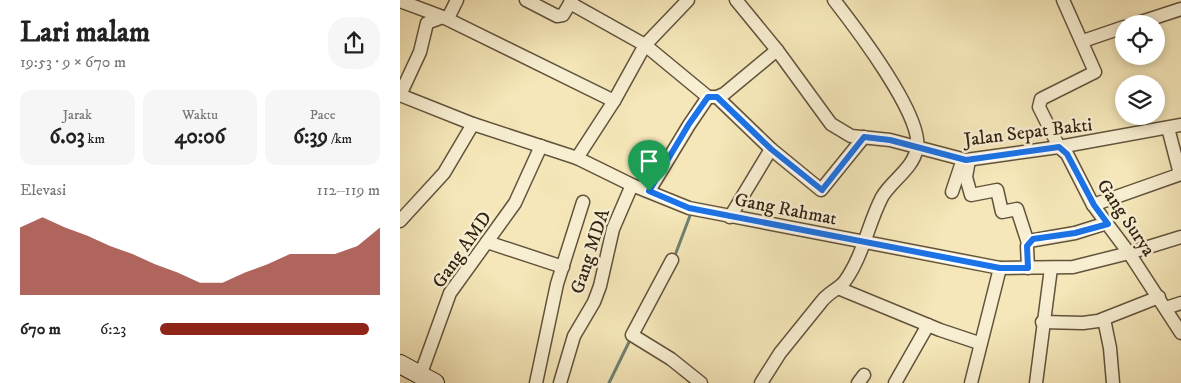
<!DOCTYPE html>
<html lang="id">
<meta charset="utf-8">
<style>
body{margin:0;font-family:"IM FELL DW Pica",serif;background:#f6f6f6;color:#222;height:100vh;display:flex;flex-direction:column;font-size:19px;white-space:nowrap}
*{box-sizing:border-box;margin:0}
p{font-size:16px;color:#767676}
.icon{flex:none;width:28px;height:28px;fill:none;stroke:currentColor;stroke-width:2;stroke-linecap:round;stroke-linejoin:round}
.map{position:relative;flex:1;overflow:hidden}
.drawer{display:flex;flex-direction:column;background:#fff;width:400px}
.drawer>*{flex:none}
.tools{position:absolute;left:715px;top:15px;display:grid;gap:10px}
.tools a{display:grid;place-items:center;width:50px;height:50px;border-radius:50%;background:#fff;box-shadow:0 2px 8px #0003;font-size:25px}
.pin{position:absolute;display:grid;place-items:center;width:42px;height:42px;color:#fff;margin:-51px -21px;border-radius:50% 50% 50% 0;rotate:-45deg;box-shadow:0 0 5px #0007}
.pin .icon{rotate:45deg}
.round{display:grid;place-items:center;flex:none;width:52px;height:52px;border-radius:20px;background:#f6f6f6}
.summary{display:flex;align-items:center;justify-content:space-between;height:85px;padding:0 20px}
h1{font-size:28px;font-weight:800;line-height:38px}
.metrics{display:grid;grid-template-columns:repeat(3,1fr);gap:8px;height:85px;padding:5px 20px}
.metrics div{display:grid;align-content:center;border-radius:12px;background:#f6f6f6;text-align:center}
.metrics b{font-size:21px;font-weight:800}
.metrics small{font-size:14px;font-weight:400}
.metrics p{font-size:14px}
.chart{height:140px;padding:10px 20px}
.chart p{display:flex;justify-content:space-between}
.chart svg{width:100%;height:90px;margin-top:5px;fill:#8f2418;opacity:.7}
ul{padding:0 20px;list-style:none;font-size:16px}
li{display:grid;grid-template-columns:80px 60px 1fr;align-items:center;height:38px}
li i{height:12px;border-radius:6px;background:#8f2418}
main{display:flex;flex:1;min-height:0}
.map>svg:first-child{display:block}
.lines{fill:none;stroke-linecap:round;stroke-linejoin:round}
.stream{stroke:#718171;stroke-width:3}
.street-casing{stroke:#62533c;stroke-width:15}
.secondary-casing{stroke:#312213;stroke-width:20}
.street{stroke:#f8efd2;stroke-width:12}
.secondary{stroke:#f8efd2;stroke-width:18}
.route-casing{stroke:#fff;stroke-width:10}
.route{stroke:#1a73e8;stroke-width:6}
.labels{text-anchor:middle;stroke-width:5;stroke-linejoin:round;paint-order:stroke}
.street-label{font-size:19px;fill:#312213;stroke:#f8efd2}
</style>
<main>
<section class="drawer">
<div class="summary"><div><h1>Lari malam</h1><p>19:53 · 9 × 670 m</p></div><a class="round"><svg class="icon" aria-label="share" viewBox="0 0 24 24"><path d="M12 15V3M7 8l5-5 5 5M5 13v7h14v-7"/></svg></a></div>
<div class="metrics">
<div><p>Jarak</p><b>6.03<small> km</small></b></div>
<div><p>Waktu</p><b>40:06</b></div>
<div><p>Pace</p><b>6:39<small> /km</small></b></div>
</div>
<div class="chart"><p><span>Elevasi</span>112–119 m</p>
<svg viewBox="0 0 160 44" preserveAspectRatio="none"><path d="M0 44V11L10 6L20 11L30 15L40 20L50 24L60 29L70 33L80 38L90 38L100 33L110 29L120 24L130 24L140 24L150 20L160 11V44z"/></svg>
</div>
<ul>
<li><b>670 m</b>6:23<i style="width:95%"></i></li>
</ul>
</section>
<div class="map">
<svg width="781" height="383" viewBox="0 0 781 383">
<rect width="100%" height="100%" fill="#f5e7b9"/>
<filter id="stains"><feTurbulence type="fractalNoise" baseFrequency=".004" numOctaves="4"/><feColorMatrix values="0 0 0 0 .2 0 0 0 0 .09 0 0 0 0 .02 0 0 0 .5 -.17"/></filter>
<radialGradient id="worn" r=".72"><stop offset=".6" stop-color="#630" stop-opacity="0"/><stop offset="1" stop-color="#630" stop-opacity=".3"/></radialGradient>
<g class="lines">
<g class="stream">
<polyline points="274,258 291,213"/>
<polyline points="209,383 230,340"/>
</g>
<defs>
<g id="street">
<polyline points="126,0 157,16 163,15 172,0"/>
<polyline points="336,0 377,50 431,124 451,136 490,140 566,160 659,147 781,125"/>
<polyline points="663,0 695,72 641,99 639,107 659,147 667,154 693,205 729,253 781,333"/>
<polyline points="0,1 43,17"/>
<polyline points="170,3 245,45 308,97"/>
<polyline points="48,18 57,0"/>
<polyline points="735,24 781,9"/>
<polyline points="683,41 724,27"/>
<polyline points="317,97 371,149 330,217"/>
<polyline points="214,101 43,17 27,23 20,52 0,95 73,124 177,158 232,185 289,208 600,268 673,267 729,253 781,237"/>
<polyline points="768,128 780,174"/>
<polyline points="371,149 421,190 464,137"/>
<polyline points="177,158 214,101 245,45 288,0"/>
<polyline points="569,160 566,177 571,195 597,190 602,212 617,209 628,243"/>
<polyline points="249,191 289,125 308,97 317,97 324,94 377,50"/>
<polyline points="552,192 562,162"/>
<polyline points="693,205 781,174"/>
<polyline points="0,221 44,173 73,124"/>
<polyline points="87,242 163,267"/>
<polyline points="272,260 232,335 271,359 301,383"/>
<polyline points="628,268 627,246 629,241 675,233 707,223"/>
<polyline points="438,288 540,330 579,343"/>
<polyline points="766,308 781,303"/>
<polyline points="704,319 710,348 713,383"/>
<polyline points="642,322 683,323 698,321 759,297"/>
<polyline points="20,376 50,293 115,203 141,146"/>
<polyline points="136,383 157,284 183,202"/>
<polyline points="160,383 174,336 194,302 200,286 213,229 232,185"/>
<path d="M 361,383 L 380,353 L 422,301 C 429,292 439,289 445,281 C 463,256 468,224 482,197 C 492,180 513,169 517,148 C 523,116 455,27 434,0"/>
<polyline points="458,383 464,375"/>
<polyline points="495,383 528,325"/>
<polyline points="571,383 600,268"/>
<polyline points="636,383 651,268"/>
</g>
<polyline id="secondary" points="0,364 35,383"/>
</defs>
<use href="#street" class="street-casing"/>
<use href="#secondary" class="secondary-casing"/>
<use href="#street" class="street"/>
<use href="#secondary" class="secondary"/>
</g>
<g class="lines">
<defs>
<polygon id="route" points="308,97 317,97 371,149 422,190 464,137 490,140 566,160 659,147 667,154 694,205 708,224 675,233 633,239 627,246 628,268 600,268 289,208 249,191 289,124"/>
</defs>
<use href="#route" class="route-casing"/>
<use href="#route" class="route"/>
</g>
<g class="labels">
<g class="street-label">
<text transform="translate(628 131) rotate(-7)" y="7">Jalan Sepat Bakti</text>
<text transform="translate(386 208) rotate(11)" y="7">Gang Rahmat</text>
<text transform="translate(727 217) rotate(56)" y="7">Gang Surya</text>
<text transform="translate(61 249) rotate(-55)" y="7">Gang AMD</text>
<text transform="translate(189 251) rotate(-72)" y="7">Gang MDA</text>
</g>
</g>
<rect width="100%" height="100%" filter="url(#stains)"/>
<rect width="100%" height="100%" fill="url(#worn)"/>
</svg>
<div class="tools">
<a><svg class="icon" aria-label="locate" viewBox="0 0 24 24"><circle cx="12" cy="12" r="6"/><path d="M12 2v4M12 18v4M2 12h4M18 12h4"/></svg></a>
<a><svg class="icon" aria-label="layers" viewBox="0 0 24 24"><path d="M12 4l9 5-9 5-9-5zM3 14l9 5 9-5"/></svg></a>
</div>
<div class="pin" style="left:249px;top:191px;background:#1e9e55"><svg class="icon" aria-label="arrive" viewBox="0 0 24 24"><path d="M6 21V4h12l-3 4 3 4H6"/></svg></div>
</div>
</main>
